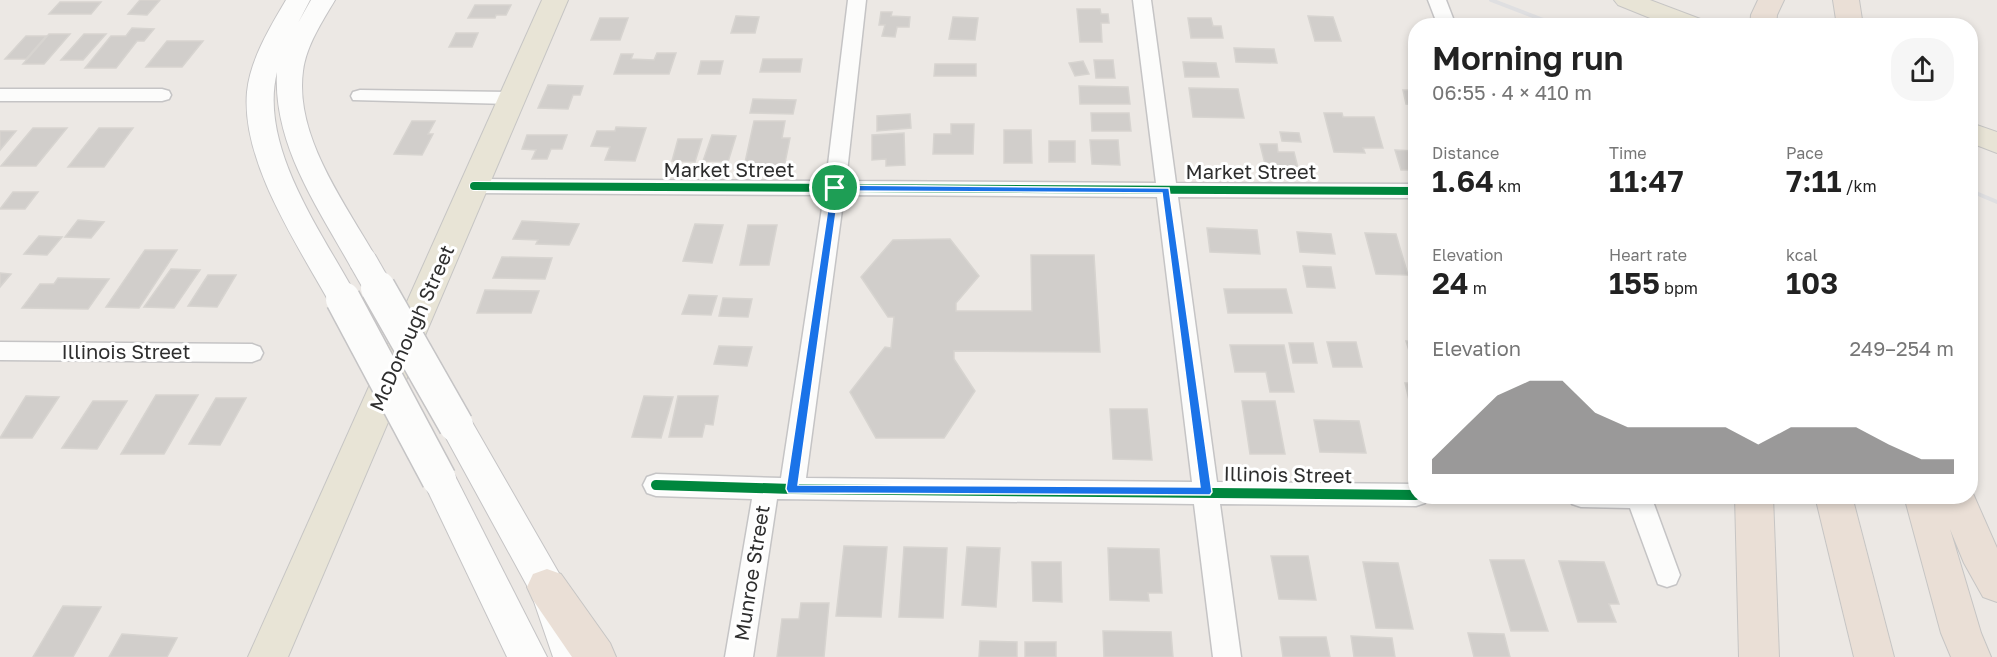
<!DOCTYPE html>
<meta charset="utf-8">
<style>
body{margin:0;font-family:"Golos Text",sans-serif;background:#f6f6f6;color:#222;height:100vh;display:flex;flex-direction:column;font-size:22px;white-space:nowrap}
*{box-sizing:border-box;margin:0}
p{font-size:20px;color:#767676}
.icon{flex:none;width:33px;height:33px;fill:none;stroke:currentColor;stroke-width:2;stroke-linecap:round;stroke-linejoin:round}
.map{position:relative;flex:1;overflow:hidden}
.drawer{position:absolute;left:1408px;top:18px;width:570px;height:486px;display:flex;flex-direction:column;background:#fff;border-radius:24px;box-shadow:0 3px 9px #0003}
.drawer>*{flex:none}
.pin{position:absolute;display:grid;place-items:center;width:51px;height:51px;color:#fff;margin:-26px;border:3px solid #fff;border-radius:50%;box-shadow:0 2px 6px #0007}
.round{display:grid;place-items:center;flex:none;width:63px;height:63px;border-radius:24px;background:#f6f6f6}
.summary{display:flex;align-items:center;justify-content:space-between;height:102px;padding:0 24px}
h1{font-size:33px;font-weight:600;line-height:45px}
.stats{display:grid;grid-template-columns:repeat(3,1fr);gap:9px;height:102px;padding:6px 24px}
.stats div{display:grid;align-content:center}
.stats b{font-size:30px;font-weight:600}
.stats small{font-size:16px;font-weight:400}
.stats p{font-size:16px}
.chart{height:168px;padding:12px 24px}
.chart p{display:flex;justify-content:space-between}
.chart svg{width:100%;height:108px;margin-top:6px;fill:#706f6e;opacity:.7}
.map>svg:first-child{display:block}
.building{fill:#d1cecb;stroke:#d7d4d0;stroke-width:1.5}
.lines{fill:none;stroke-linecap:round;stroke-linejoin:round}
.street-casing{stroke:#c5c4c5;stroke-width:3}
.secondary-casing{stroke:#c5c4c5;stroke-width:2}
.primary-casing{stroke:#c6c5c4;stroke-width:2}
.highway-casing{stroke:#c6c5c4;stroke-width:2}
.street{fill:#fcfcfb;fill-rule:evenodd}
.secondary{fill:#fcfcfb;fill-rule:evenodd}
.primary{fill:#e8e4d6;fill-rule:evenodd}
.highway{fill:#eadfd6;fill-rule:evenodd}
.rail{stroke:#dfdfe1;stroke-width:4}
.secondary-bridge-far1-casing{stroke:#c5c4c5;stroke-width:29;stroke-linecap:butt}
.secondary-bridge-casing{stroke:#c5c4c5;stroke-width:37;stroke-linecap:butt}
.secondary-bridge-far1{stroke:#fcfcfb;stroke-width:27}
.secondary-bridge{stroke:#fcfcfb;stroke-width:34}
.cycleway-far1-casing{stroke:#fff;stroke-width:10}
.cycleway-casing{stroke:#fff;stroke-width:14}
.cycleway-far1{stroke:#00873e;stroke-width:8}
.cycleway{stroke:#00873e;stroke-width:10}
.route{fill:#1a73e8;stroke:#fff;stroke-width:1.5;fill-rule:evenodd}
.labels{text-anchor:middle;stroke-width:6;stroke-linejoin:round;paint-order:stroke}
.street-label{font-size:20px;fill:#2e2e2e;stroke:#fff}
</style>
<div class="map">
<svg width="1997" height="657" viewBox="0 0 1997 657">
<rect width="100%" height="100%" fill="#ece8e4"/>
<g class="building">
<polygon points="140,0 160,0 147,15 128,14"/>
<polygon points="60,2 101,2 91,14 49,14"/>
<polygon points="475,5 511,5 506,15 496,15 495,18 468,18"/>
<polygon points="1077,9 1100,9 1101,14 1108,14 1109,23 1101,23 1102,42 1080,42"/>
<polygon points="881,12 892,12 891,16 910,17 909,27 897,27 895,37 882,36 885,25 879,25"/>
<polygon points="736,16 759,17 755,33 731,33"/>
<polygon points="1308,16 1333,17 1341,41 1315,41"/>
<polygon points="953,17 978,18 975,40 949,39"/>
<polygon points="600,18 628,18 620,40 591,40"/>
<polygon points="1188,18 1211,18 1213,26 1221,26 1223,38 1191,38"/>
<polygon points="132,28 154,29 144,41 137,41 116,68 85,68 111,36 126,36"/>
<polygon points="456,33 478,33 472,47 449,47"/>
<polygon points="49,34 70,34 44,64 23,64"/>
<polygon points="84,34 106,34 83,60 61,60"/>
<polygon points="26,36 46,36 26,59 5,59"/>
<polygon points="167,41 203,41 182,67 146,67"/>
<polygon points="1234,48 1274,49 1277,63 1236,62"/>
<polygon points="657,53 676,53 669,74 614,74 621,54 633,54 631,59 654,60"/>
<polygon points="763,59 802,59 800,72 760,72"/>
<polygon points="1094,60 1113,60 1115,78 1096,78"/>
<polygon points="701,61 723,61 720,74 698,74"/>
<polygon points="1083,61 1089,74 1075,76 1069,63"/>
<polygon points="1183,62 1216,63 1219,77 1185,77"/>
<polygon points="935,64 976,64 976,76 934,76"/>
<polygon points="548,85 583,86 580,95 573,95 568,109 538,108"/>
<polygon points="1079,86 1128,87 1130,104 1080,104"/>
<polygon points="1189,88 1238,89 1244,118 1193,117"/>
<polygon points="1403,90 1416,90 1416,105 1406,104"/>
<polygon points="753,99 796,100 793,114 750,113"/>
<polygon points="1091,113 1129,113 1131,131 1092,131"/>
<polygon points="1324,113 1342,113 1343,117 1374,117 1383,148 1363,148 1365,153 1334,152"/>
<polygon points="910,114 911,128 877,131 877,116"/>
<polygon points="412,121 435,121 428,134 433,134 422,155 394,154"/>
<polygon points="754,121 785,121 782,138 790,138 784,168 744,167"/>
<polygon points="951,124 974,124 973,154 933,154 934,134 951,134"/>
<polygon points="616,127 646,128 635,161 605,160 610,147 591,146 597,131 615,131"/>
<polygon points="33,128 67,128 36,166 1,166"/>
<polygon points="99,128 133,128 104,167 68,167"/>
<polygon points="1004,130 1031,130 1032,163 1004,163"/>
<polygon points="0,131 16,131 0,150"/>
<polygon points="1280,132 1299,133 1301,142 1282,141"/>
<polygon points="904,133 905,165 886,166 886,159 872,160 872,135"/>
<polygon points="527,135 567,135 562,149 551,149 547,159 532,159 536,150 522,149"/>
<polygon points="712,135 736,136 728,162 703,161"/>
<polygon points="678,139 702,139 695,162 672,161"/>
<polygon points="1090,140 1118,140 1120,165 1092,164"/>
<rect x="1049" y="141" width="26" height="21"/>
<polygon points="1260,144 1277,144 1278,152 1294,152 1298,168 1266,168"/>
<polygon points="1395,150 1416,151 1416,170 1401,170"/>
<polygon points="13,192 38,192 25,209 0,209"/>
<polygon points="78,220 104,222 91,238 65,237"/>
<polygon points="522,221 579,224 569,245 536,244 538,240 513,239"/>
<polygon points="695,224 723,225 712,263 683,261"/>
<polygon points="748,225 777,225 769,265 740,265"/>
<polygon points="1207,228 1257,230 1260,254 1210,252"/>
<polygon points="1297,232 1331,234 1335,254 1300,252"/>
<polygon points="1365,233 1396,234 1408,275 1376,274"/>
<polygon points="39,236 62,237 47,255 24,254"/>
<polygon points="950,239 979,276 956,303 956,311 1032,311 1031,255 1094,255 1100,352 954,351 954,359 975,391 944,438 876,438 850,392 885,347 891,348 894,317 888,317 861,277 893,240"/>
<polygon points="145,250 177,250 139,308 106,307"/>
<polygon points="502,257 552,258 545,279 493,278"/>
<polygon points="1303,266 1331,267 1335,288 1307,287"/>
<polygon points="171,269 200,270 174,308 144,307"/>
<polygon points="0,273 11,274 0,287"/>
<polygon points="208,275 236,275 217,307 188,306"/>
<polygon points="58,278 109,279 88,309 22,308 40,284 54,284"/>
<polygon points="1224,289 1286,289 1292,313 1228,313"/>
<polygon points="485,290 539,291 531,313 477,313"/>
<polygon points="689,295 717,296 711,315 682,314"/>
<polygon points="723,298 752,299 748,317 719,316"/>
<polygon points="1406,341 1416,342 1416,360 1412,360"/>
<polygon points="1327,342 1356,342 1362,367 1333,367"/>
<polygon points="1289,343 1313,343 1317,363 1293,363"/>
<polygon points="1230,345 1284,345 1294,392 1270,392 1266,372 1235,372"/>
<polygon points="719,346 752,347 747,366 714,364"/>
<polygon points="1405,383 1416,383 1416,413 1412,413"/>
<polygon points="156,395 198,395 164,454 121,454"/>
<polygon points="26,396 59,397 32,438 0,438"/>
<polygon points="644,396 673,397 661,438 632,437"/>
<polygon points="678,396 718,396 713,425 705,424 702,437 669,437"/>
<polygon points="216,398 246,398 220,445 189,444"/>
<polygon points="93,401 127,401 97,449 62,448"/>
<polygon points="1242,401 1275,401 1285,454 1250,454"/>
<polygon points="1110,409 1147,409 1152,460 1113,459"/>
<polygon points="1314,420 1359,421 1366,453 1320,452"/>
<polygon points="844,546 887,547 881,617 836,616"/>
<polygon points="904,547 947,548 943,618 899,617"/>
<polygon points="967,547 1000,548 996,607 962,605"/>
<polygon points="1108,548 1159,549 1162,593 1148,593 1149,601 1110,600"/>
<polygon points="1271,556 1308,556 1316,600 1279,599"/>
<polygon points="1490,560 1524,560 1548,631 1511,631"/>
<polygon points="1559,561 1604,562 1619,604 1609,604 1616,622 1578,622"/>
<polygon points="1032,562 1061,562 1062,602 1033,601"/>
<polygon points="1363,562 1398,563 1413,629 1376,628"/>
<polygon points="801,603 829,603 824,657 777,657 782,619 799,619"/>
<polygon points="63,606 101,607 73,657 33,657"/>
<polygon points="1103,631 1171,632 1173,657 1104,657"/>
<polygon points="1468,633 1504,634 1510,657 1474,657"/>
<polygon points="122,634 177,638 167,657 109,657"/>
<polygon points="1351,636 1392,638 1395,657 1354,657"/>
<polygon points="1280,637 1326,637 1330,657 1283,657"/>
<polygon points="980,641 1017,642 1017,657 979,657"/>
<rect x="1025" y="642" width="31" height="15"/>
</g>
<g class="lines">
<defs>
<g id="street">
<path d="M 848,0 L 866,0 L 846,181 L 1156,183 L 1133,0 L 1151,0 L 1176,183 L 1416,184 L 1416,198 L 1178,197 L 1217,482 L 1416,484 L 1416,496 L 1428,496 L 1425,503 L 1416,506 L 1220,504 L 1241,657 L 1213,657 L 1194,504 L 777,499 L 753,657 L 725,657 L 752,499 L 656,496 L 647,493 L 643,485 L 647,477 L 656,474 L 781,478 L 824,195 L 474,193 L 467,191 L 464,186 L 467,181 L 474,179 L 826,181 ZM 844,195 L 1157,197 L 1192,482 L 806,478 Z"/>
<polygon points="1428,0 1446,0 1456,26 1438,26"/>
<polygon points="0,89 162,89 169,91 171,95 169,99 162,101 0,101"/>
<polygon points="360,90 512,92 519,94 521,98 519,102 512,104 353,100 351,96 353,92"/>
<polygon points="0,342 252,344 260,347 263,353 260,359 252,362 0,360"/>
<polygon points="1569,496 1651,496 1680,575 1676,584 1667,587 1658,584 1630,508 1581,507 1572,504"/>
</g>
<g id="secondary">
<path d="M 286,0 L 310,0 L 298,23 L 311,0 L 335,0 C 322,22 306,46 303,71 C 294,137 347,206 378,261 L 374,269 L 363,272 L 352,269 C 318,208 273,145 277,72 C 258,148 324,235 358,299 L 354,307 L 343,311 L 332,307 C 299,247 241,163 247,92 C 250,60 270,27 286,0 Z"/>
<polygon points="456,411 468,415 560,575 593,657 553,657 531,593 439,425 444,415"/>
<polygon points="439,464 451,468 547,657 507,657 422,479 427,468"/>
</g>
<g id="primary">
<polygon points="542,0 568,0 288,657 248,657"/>
<polygon points="1614,0 1650,0 1703,20 1707,26 1670,26 1618,5"/>
<polygon points="1971,123 1997,132 1997,153 1971,143"/>
</g>
<g id="highway">
<polygon points="1758,0 1784,0 1777,15 1776,26 1750,26 1751,15"/>
<polygon points="1833,0 1859,0 1863,26 1837,26"/>
<polygon points="1971,489 1997,548 1997,602 1983,597 1964,563 1950,529 1981,633 1991,657 1951,657 1941,633 1904,496 1971,496"/>
<polygon points="1735,496 1773,496 1779,657 1739,657"/>
<polygon points="1815,496 1852,496 1894,657 1854,657"/>
<polygon points="547,569 561,574 610,643 616,657 572,657 533,600 527,587 533,574"/>
</g>
</defs>
<use href="#street" class="street-casing"/>
<use href="#secondary" class="secondary-casing"/>
<use href="#primary" class="primary-casing"/>
<use href="#highway" class="highway-casing"/>
<use href="#street" class="street"/>
<use href="#secondary" class="secondary"/>
<use href="#primary" class="primary"/>
<use href="#highway" class="highway"/>
<g class="rail">
<polyline points="1491,0 1559,26"/>
<polyline points="1971,191 1997,202"/>
</g>
<defs>
<polyline id="secondary-bridge-far1" points="363,261 379,289"/>
<g id="secondary-bridge">
<polyline points="378,288 456,425"/>
<polyline points="343,299 439,479"/>
</g>
</defs>
<use href="#secondary-bridge-far1" class="secondary-bridge-far1-casing"/>
<use href="#secondary-bridge" class="secondary-bridge-casing"/>
<use href="#secondary-bridge-far1" class="secondary-bridge-far1"/>
<use href="#secondary-bridge" class="secondary-bridge"/>
<defs>
<polyline id="cycleway-far1" points="474,186 1416,191"/>
<polyline id="cycleway" points="656,485 792,489 1416,495"/>
</defs>
<use href="#cycleway-far1" class="cycleway-far1-casing"/>
<use href="#cycleway" class="cycleway-casing"/>
<use href="#cycleway-far1" class="cycleway-far1"/>
<use href="#cycleway" class="cycleway"/>
</g>
<path class="route" d="M 835,185 L 1169,188 L 1212,492 L 1210,495 L 788,493 L 786,489 L 831,188 ZM 839,191 L 1162,193 L 1200,487 L 798,485 Z"/>
<g class="labels">
<g class="street-label">
<text x="729" y="177">Market Street</text>
<text x="1251" y="179">Market Street</text>
<text transform="translate(412 328) rotate(-66)" y="7">McDonough Street</text>
<text x="126" y="359">Illinois Street</text>
<text transform="translate(1288 475) rotate(1)" y="7">Illinois Street</text>
<text transform="translate(752 573) rotate(-81)" y="7">Munroe Street</text>
</g>
</g>
</svg>
<div class="pin" style="left:835px;top:188px;background:#1e9e55"><svg class="icon" aria-label="arrive" viewBox="0 0 24 24"><path d="M6 21V4h12l-3 4 3 4H6"/></svg></div>
<section class="drawer">
<div class="summary"><div><h1>Morning run</h1><p>06:55 · 4 × 410 m</p></div><a class="round"><svg class="icon" aria-label="share" viewBox="0 0 24 24"><path d="M12 15V3M7 8l5-5 5 5M5 13v7h14v-7"/></svg></a></div>
<div class="stats">
<div><p>Distance</p><b>1.64<small> km</small></b></div>
<div><p>Time</p><b>11:47</b></div>
<div><p>Pace</p><b>7:11<small> /km</small></b></div>
</div>
<div class="stats">
<div><p>Elevation</p><b>24<small> m</small></b></div>
<div><p>Heart rate</p><b>155<small> bpm</small></b></div>
<div><p>kcal</p><b>103</b></div>
</div>
<div class="chart"><p><span>Elevation</span>249–254 m</p>
<svg viewBox="0 0 160 44" preserveAspectRatio="none"><path d="M0 44V38L10 25L20 12L30 6L40 6L50 19L60 25L70 25L80 25L90 25L100 32L110 25L120 25L130 25L140 32L150 38L160 38V44z"/></svg>
</div>
</section>
</div>
